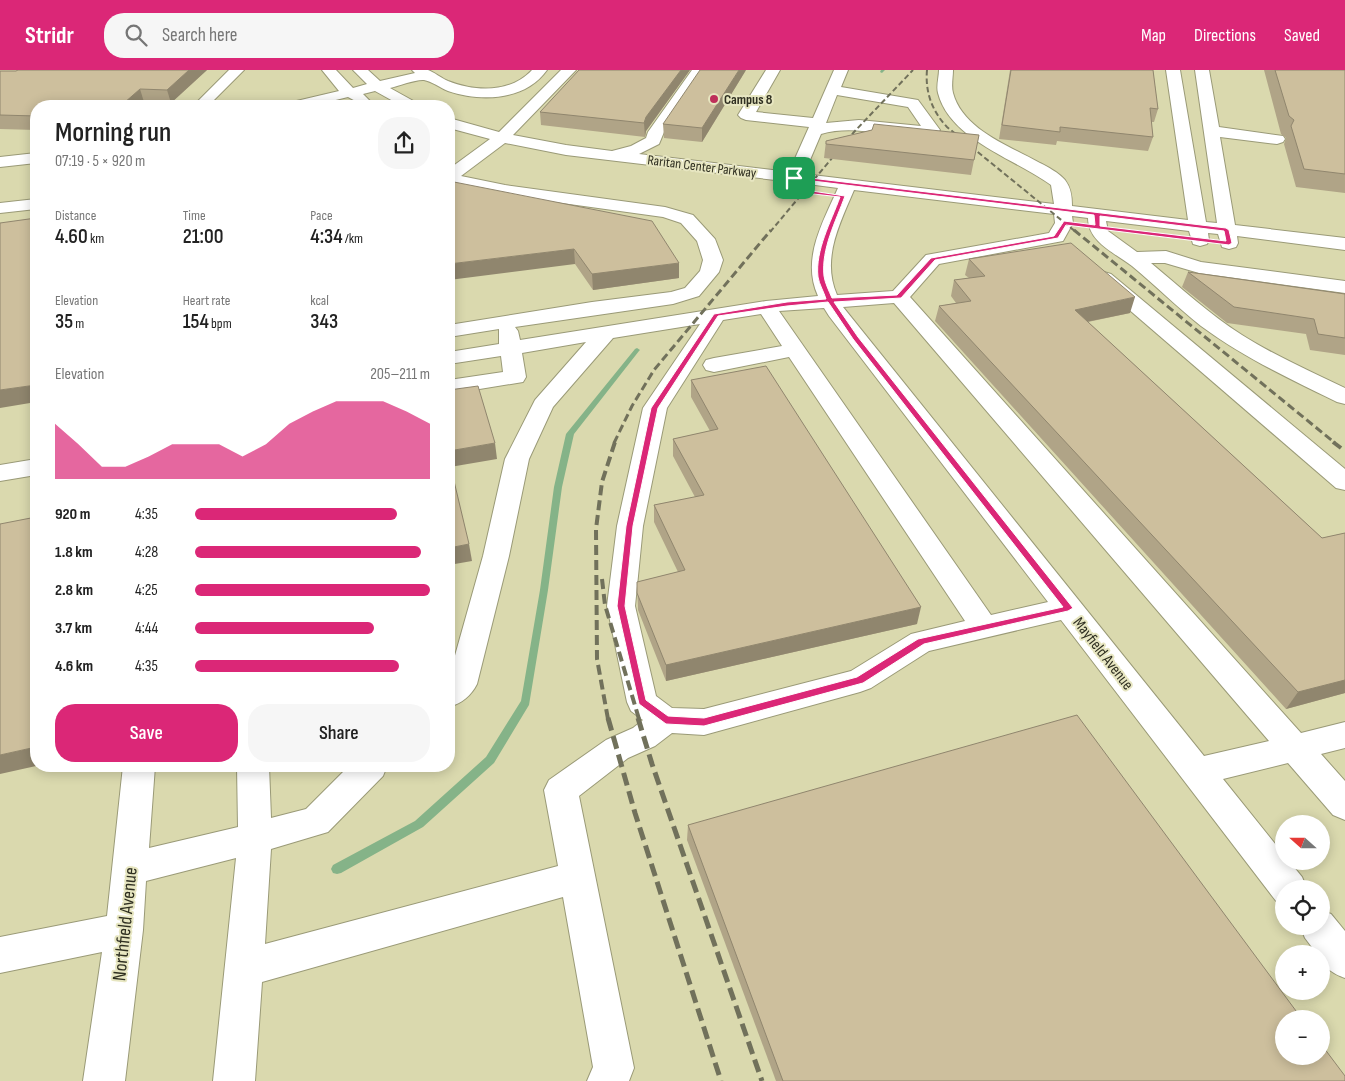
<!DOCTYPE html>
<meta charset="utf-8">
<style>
body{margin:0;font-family:"Sofia Sans Condensed",sans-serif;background:#f6f6f6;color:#222;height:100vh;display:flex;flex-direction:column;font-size:19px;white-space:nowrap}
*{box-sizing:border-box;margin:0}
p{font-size:16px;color:#767676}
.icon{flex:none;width:28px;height:28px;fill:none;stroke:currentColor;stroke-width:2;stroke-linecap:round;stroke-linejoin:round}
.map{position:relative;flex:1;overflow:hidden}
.sheet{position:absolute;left:30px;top:30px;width:425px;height:672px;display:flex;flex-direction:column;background:#fff;border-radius:20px;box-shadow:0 2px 12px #0003}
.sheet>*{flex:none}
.needle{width:32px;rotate:291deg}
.controls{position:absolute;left:1275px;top:745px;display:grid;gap:10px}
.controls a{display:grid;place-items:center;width:55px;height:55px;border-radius:50%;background:#fff;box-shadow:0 2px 12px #0003;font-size:25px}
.pin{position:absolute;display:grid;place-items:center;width:42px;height:42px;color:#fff;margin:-21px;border-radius:10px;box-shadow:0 2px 8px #0006}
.round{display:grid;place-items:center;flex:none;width:52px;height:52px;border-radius:20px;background:#f6f6f6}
.summary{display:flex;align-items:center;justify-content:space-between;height:85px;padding:0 25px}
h1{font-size:28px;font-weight:600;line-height:38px}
.stats{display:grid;grid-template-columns:repeat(3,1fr);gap:8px;height:85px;padding:5px 25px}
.stats div{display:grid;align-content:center}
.stats b{font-size:21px;font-weight:600}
.stats small{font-size:14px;font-weight:400}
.stats p{font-size:14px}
.chart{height:140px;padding:10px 25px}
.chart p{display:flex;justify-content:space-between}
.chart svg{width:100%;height:90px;margin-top:5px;fill:#db2777;opacity:.7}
.cta{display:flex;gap:10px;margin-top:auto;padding:10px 25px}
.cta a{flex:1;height:58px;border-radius:20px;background:#db2777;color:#fff;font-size:20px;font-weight:600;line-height:58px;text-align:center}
.cta a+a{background:#f6f6f6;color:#222}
ul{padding:0 25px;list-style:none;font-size:16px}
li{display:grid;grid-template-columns:80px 60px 1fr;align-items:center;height:38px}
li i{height:12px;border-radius:6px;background:#db2777}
header{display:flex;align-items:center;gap:30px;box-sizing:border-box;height:70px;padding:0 25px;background:#db2777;color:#fff}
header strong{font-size:24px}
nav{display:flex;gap:28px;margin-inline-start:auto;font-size:18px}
.search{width:350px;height:45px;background:#f6f6f6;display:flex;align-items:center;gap:12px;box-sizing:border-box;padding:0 18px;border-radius:20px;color:#767676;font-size:19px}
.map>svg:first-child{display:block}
.built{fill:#dad9ae;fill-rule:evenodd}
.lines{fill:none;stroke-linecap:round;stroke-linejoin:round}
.stream{fill:#85b388;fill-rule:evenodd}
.minor-casing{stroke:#9a9a77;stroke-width:2}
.minor{fill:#fff;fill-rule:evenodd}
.rail-far3{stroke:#71715b;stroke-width:2;stroke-dasharray:5.5 3;stroke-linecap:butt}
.rail-far2{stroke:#71715b;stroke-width:3;stroke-dasharray:8 4;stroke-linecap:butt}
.rail-far1{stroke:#71715b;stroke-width:4;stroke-dasharray:10 5;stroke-linecap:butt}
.rail{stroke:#71715b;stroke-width:5;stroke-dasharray:13 6;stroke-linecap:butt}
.wall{fill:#b0a487}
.shaded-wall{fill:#90866e}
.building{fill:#cdbf9d;stroke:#90866e}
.route{fill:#db2777;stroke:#fff;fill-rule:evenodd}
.poi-dot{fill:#be2f5a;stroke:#e7e6c1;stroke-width:2}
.labels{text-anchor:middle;stroke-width:4;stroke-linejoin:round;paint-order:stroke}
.far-poi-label{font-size:14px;font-weight:bold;fill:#2f2f21;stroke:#e7e6c1;text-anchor:start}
.far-street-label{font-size:14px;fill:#2f2f21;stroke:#e7e6c1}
.street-label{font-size:16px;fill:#2f2f21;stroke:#e7e6c1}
.near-street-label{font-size:19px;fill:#2f2f21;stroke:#e7e6c1}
</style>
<header>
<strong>Stridr</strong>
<div class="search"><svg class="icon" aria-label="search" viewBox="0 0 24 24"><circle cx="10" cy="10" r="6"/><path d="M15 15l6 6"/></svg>Search here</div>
<nav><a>Map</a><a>Directions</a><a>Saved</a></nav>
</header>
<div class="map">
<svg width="1345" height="1011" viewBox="0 0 1345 1011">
<rect width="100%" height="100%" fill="#e7e6c1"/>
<path class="built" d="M 0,0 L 1345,0 L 1345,1011 L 0,1011 ZM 36,36 L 449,36 L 449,696 L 36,696 ZM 1284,754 L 1321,754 L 1321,791 L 1284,791 ZM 1284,819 L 1321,819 L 1321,856 L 1284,856 ZM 1284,884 L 1321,884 L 1321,921 L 1284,921 ZM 1284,949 L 1321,949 L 1321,986 L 1284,986 Z"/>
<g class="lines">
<g class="stream">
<polygon points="881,0 885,0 882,3 880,2"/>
<polygon points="637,278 640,280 639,281 574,364 562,417 548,520 529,635 494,693 423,757 341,803 337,804 333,803 331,799 333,795 415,751 486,687 521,631 540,520 554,417 566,364 635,279"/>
</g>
<defs>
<g id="minor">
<polygon points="229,0 244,0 208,36 193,36"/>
<path d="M 322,0 L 336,0 L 353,18 L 367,14 L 353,0 L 368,0 L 380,11 L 415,3 L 412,0 C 417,0 423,0 428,0 C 434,2 441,8 448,11 C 476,22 511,23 532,0 L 547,0 C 525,31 481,32 448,21 C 441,18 431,11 424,10 C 417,9 398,16 390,18 L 417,33 L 419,36 L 402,36 L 375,21 L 363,24 L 370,31 L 368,34 L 363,35 L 348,27 L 311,36 L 286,36 L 288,33 L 339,21 Z"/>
<path d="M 561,0 L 576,0 L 513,65 L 566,75 L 612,81 L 631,76 L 646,68 L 648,62 L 692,0 L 706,0 L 664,62 L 659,74 L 639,84 L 789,102 L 809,57 L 746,50 L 741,48 L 738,45 L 766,0 L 780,0 L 756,42 L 813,48 L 834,0 L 848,0 L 841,17 L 918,30 L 940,60 L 937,63 C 899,73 860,52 821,64 L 804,104 L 1054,134 L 1051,115 C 1016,89 950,70 938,23 C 936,16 939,7 939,0 L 953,0 C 953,7 951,16 953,23 C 963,60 1010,76 1040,93 C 1048,97 1059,103 1065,110 C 1071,118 1072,126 1072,136 L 1188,150 L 1166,0 L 1180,0 L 1206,152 L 1217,153 L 1195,0 L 1209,0 L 1219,57 L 1283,66 L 1285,69 L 1283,72 L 1277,74 L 1220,67 L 1235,155 L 1345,168 L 1345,180 L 1237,166 L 1238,173 L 1236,177 L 1229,179 L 1222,177 L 1218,164 L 1208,163 L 1209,170 L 1207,174 L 1200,176 L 1193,174 L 1189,161 L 1106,151 L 1108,161 L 1137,182 L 1166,181 L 1201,192 L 1345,211 L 1345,223 L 1199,203 L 1165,193 L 1151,193 C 1181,218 1209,244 1242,265 C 1275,286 1310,301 1345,318 L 1345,334 L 1337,332 C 1290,309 1243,287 1201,256 C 1177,237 1155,215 1132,196 C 1115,183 1088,172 1088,148 L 1072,146 L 1073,153 L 1063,171 L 939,194 L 910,227 L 1301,663 L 1345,652 L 1345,678 L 1321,684 L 1345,711 L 1345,750 L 1333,745 L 1288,693 L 1223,709 L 1284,785 L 1284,791 L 1289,791 L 1302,807 L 1307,819 L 1284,819 L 1284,834 L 1276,831 L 1061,550 L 929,581 L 871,618 L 860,622 L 704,665 L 672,663 L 655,676 L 628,688 L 579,726 L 634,998 L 629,1011 L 587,1011 L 593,997 L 563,827 L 262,912 L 255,1011 L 213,1011 L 236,788 L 146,811 L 143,860 L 125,1011 L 83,1011 L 102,882 L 0,903 L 0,867 L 107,846 L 123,696 L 155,696 L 149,778 L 238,757 L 237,696 L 269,696 L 271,748 L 306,739 L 349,696 L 387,696 L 383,706 L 328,762 L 271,779 L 265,874 L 558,796 L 544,720 L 549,710 L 606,670 L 633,658 L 643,650 L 631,641 L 627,632 L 607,536 L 617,456 L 643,338 L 700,254 L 613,268 L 553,337 L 529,389 L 509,486 L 477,614 C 471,626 462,633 449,637 L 449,607 L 483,486 L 505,389 L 535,330 L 586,272 L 522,283 L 526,307 L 523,312 L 449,324 L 449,310 L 503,302 L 501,286 L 449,294 L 449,282 L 499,274 L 499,259 L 449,267 L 449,255 L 592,232 L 671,222 L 685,218 L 700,201 L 703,190 L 697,171 L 681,153 L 663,147 L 505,125 L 449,114 L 449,99 L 490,69 L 449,58 L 449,48 L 499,62 ZM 837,25 L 908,37 L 921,56 L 859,50 L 826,53 ZM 505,73 L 566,85 L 784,111 L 780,120 L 783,124 L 789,125 L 795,124 L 800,113 L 838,118 C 823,152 801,189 818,226 L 766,231 L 520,270 L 518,261 L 515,257 L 673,234 L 699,226 L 719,202 L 723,190 L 715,169 L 693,145 L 665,137 L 505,115 L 461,106 ZM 854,120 L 1054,144 L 1055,153 L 1049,163 L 926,185 L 893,221 L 837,225 C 821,189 840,153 854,120 ZM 894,233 L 1269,671 L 1204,686 L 843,237 ZM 824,238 L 829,246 L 1048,532 L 991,545 L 779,241 ZM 761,244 L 782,276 L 714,288 L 706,290 L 703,295 L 706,300 L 714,302 L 789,287 L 965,551 L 911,564 L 851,601 L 704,639 L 672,638 L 656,626 L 635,536 L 643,456 L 667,338 L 723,250 Z"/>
<polygon points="36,83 36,93 0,97 0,87"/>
<polygon points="36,129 36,139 0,143 0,133"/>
<polygon points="1104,202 1111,204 1345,399 1345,420 1336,418 1097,212 1094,208 1097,204"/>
<polygon points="36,389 36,405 0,411 0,395"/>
<path d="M 1321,840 L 1331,844 L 1345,861 L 1345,908 C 1334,904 1321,897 1321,884 L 1317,884 L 1305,868 L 1300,856 L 1321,856 Z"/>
</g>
</defs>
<use href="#minor" class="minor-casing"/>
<use href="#minor" class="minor"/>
<g class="rail-far3">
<path d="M 927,0 C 925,22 932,41 947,57 L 1076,162"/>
<polyline points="770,162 854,62 913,0"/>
</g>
<g class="rail-far2">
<polyline points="1074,160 1335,373"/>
<polyline points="614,373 632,336 654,300 771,160"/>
</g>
<g class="rail-far1">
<polyline points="1333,372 1345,381"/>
<polyline points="602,509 605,535 639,649"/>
<polyline points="608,649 597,589 596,459 602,412 615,372"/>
</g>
<g class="rail">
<polyline points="608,648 635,743 721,1011"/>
<polyline points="638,648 652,694 762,1011"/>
</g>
</g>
<g class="wall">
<polygon points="207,0 171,33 144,32 140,36 36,36 36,60 0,59 0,1"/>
<polygon points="690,0 646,61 645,67 541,55 540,42"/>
<polygon points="746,0 702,72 664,68 663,54"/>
<polygon points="1010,0 1153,0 1158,39 1154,52 1151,52 1153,67 1148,81 1057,71 1056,75 999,69"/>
<polygon points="1264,0 1345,0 1345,123 1296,117 1284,74 1286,68 1281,64"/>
<polygon points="872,60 979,65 971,105 824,88 826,71"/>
<polygon points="449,111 679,208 593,220 575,194"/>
<polygon points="969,189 1130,243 1088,252 1322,468 1345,463 1345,623 1286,639 935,251 939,236 956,233 951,226 954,210 969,208 965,205"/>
<polygon points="1188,202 1345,224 1345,285 1310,280 1306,264 1227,253 1182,217"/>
<polygon points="691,310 917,554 666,611 638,540 637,512 678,502 654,452 654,435 695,427 673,386 673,369 710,361 691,327"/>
<polygon points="688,755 1345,1011 776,1011 687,770"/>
</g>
<g class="shaded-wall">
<polygon points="189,0 207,0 171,33 167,20"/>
<polygon points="681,0 690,0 646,61 645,67 644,53 646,47"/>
<polygon points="739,0 746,0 702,72 702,58"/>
<polygon points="140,19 144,32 140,36 125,36 124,33"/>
<polygon points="96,32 98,36 92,36"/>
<polygon points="574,179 575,194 449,210 449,194"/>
<polygon points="679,193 679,208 593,220 592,204"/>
<polygon points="1135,227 1130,243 1071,255 1075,240"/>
<polygon points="36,315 36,332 0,338 0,320"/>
<polygon points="495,373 497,389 450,397 449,392 449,381"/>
<polygon points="469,474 472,491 449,495 449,478"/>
<polygon points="921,537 917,554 666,611 666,595"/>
<polygon points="1345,610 1345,623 1286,639 1298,622"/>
<polygon points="36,677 36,696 0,704 0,685"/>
</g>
<g class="building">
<polygon points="18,0 189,0 167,20 140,19 124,33 96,32 92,36 36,36 36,46 0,45 0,1 16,1"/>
<polygon points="579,0 681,0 646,47 644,53 540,42"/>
<polygon points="700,0 739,0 702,58 663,54"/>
<polygon points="1011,0 1153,0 1158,39 1150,38 1153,67 1060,57 1060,62 1002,55"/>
<polygon points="1275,0 1345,0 1345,104 1304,99 1291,56 1294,50 1289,46"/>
<polygon points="874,54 979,65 974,90 826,74 826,71 872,60"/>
<polygon points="449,111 652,151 679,193 592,204 574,179 449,194"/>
<polygon points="36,148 36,315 0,320 0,153"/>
<polygon points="1071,173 1135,227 1075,240 1322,468 1345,463 1345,610 1298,622 939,236 971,231 954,210 985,206 969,189"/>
<polygon points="1188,202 1345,224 1345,268 1318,264 1314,249 1234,237"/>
<polygon points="766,296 921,537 666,595 637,523 637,512 685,500 654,435 704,425 673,369 718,359 691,310"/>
<polygon points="478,316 495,373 449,381 449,320"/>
<polygon points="449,390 469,474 449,478"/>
<polygon points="36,447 36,677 0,685 0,454"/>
<polygon points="1077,645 1302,949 1284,949 1284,986 1321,986 1321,974 1345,1006 1345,1011 783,1011 688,755"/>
</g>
<path class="route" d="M 794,106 L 1226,158 L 1229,160 L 1232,173 L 1229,175 L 1066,155 L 1058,168 L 935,190 L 901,228 L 834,232 L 858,267 L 1073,538 L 1068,541 L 924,574 L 863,613 L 704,656 L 666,654 L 639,634 L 617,536 L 626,456 L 651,338 L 714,244 L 787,232 L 826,229 C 824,222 819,214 818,207 C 815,180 831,152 840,127 L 787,121 L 792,108 ZM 796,109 L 1094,145 L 1095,155 L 1064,151 L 1054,166 L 931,188 L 897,225 L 832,228 C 829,221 825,213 824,206 C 821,179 836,151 845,126 L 792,118 ZM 1100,146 L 1224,161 L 1226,171 L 1100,156 ZM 828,232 L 853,269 L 1063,537 L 918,569 L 857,607 L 704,648 L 668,646 L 646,630 L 625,536 L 633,456 L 658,338 L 718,246 L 787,236 Z"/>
<circle class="poi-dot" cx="714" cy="29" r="5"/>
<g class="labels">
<g class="far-poi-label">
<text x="724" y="34">Campus 8</text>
</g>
<g class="far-street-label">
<text transform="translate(702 96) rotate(7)" y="5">Raritan Center Parkway</text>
</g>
<g class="street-label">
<text transform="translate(1104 583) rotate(52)" y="6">Mayfield Avenue</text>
</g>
<g class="near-street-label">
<text transform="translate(124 854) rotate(-84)" y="7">Northfield Avenue</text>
</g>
</g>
</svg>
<div class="controls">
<a><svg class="needle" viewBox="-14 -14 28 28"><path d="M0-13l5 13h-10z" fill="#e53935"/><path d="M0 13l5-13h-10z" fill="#767676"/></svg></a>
<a><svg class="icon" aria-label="locate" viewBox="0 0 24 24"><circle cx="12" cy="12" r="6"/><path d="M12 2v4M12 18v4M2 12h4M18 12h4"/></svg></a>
<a>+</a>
<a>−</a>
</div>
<div class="pin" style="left:794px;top:108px;background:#1e9e55"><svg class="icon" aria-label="arrive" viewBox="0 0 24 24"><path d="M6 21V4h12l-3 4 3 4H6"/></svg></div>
<section class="sheet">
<div class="summary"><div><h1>Morning run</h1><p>07:19 · 5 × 920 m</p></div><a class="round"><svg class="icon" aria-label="share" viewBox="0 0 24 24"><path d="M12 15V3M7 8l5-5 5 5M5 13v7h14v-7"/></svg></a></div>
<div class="stats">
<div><p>Distance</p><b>4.60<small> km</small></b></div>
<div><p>Time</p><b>21:00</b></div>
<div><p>Pace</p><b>4:34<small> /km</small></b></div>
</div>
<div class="stats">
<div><p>Elevation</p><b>35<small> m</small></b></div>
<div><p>Heart rate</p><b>154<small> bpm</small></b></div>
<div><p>kcal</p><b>343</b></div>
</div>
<div class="chart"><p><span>Elevation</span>205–211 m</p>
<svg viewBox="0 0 160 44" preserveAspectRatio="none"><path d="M0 44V17L10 27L20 38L30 38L40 33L50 27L60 27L70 27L80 33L90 27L100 17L110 11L120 6L130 6L140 6L150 11L160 17V44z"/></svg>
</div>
<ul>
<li><b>920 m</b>4:35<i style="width:86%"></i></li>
<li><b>1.8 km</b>4:28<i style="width:96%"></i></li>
<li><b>2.8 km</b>4:25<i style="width:100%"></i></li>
<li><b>3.7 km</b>4:44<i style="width:76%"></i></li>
<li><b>4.6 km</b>4:35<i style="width:87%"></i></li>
</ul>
<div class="cta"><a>Save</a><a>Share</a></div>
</section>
</div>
